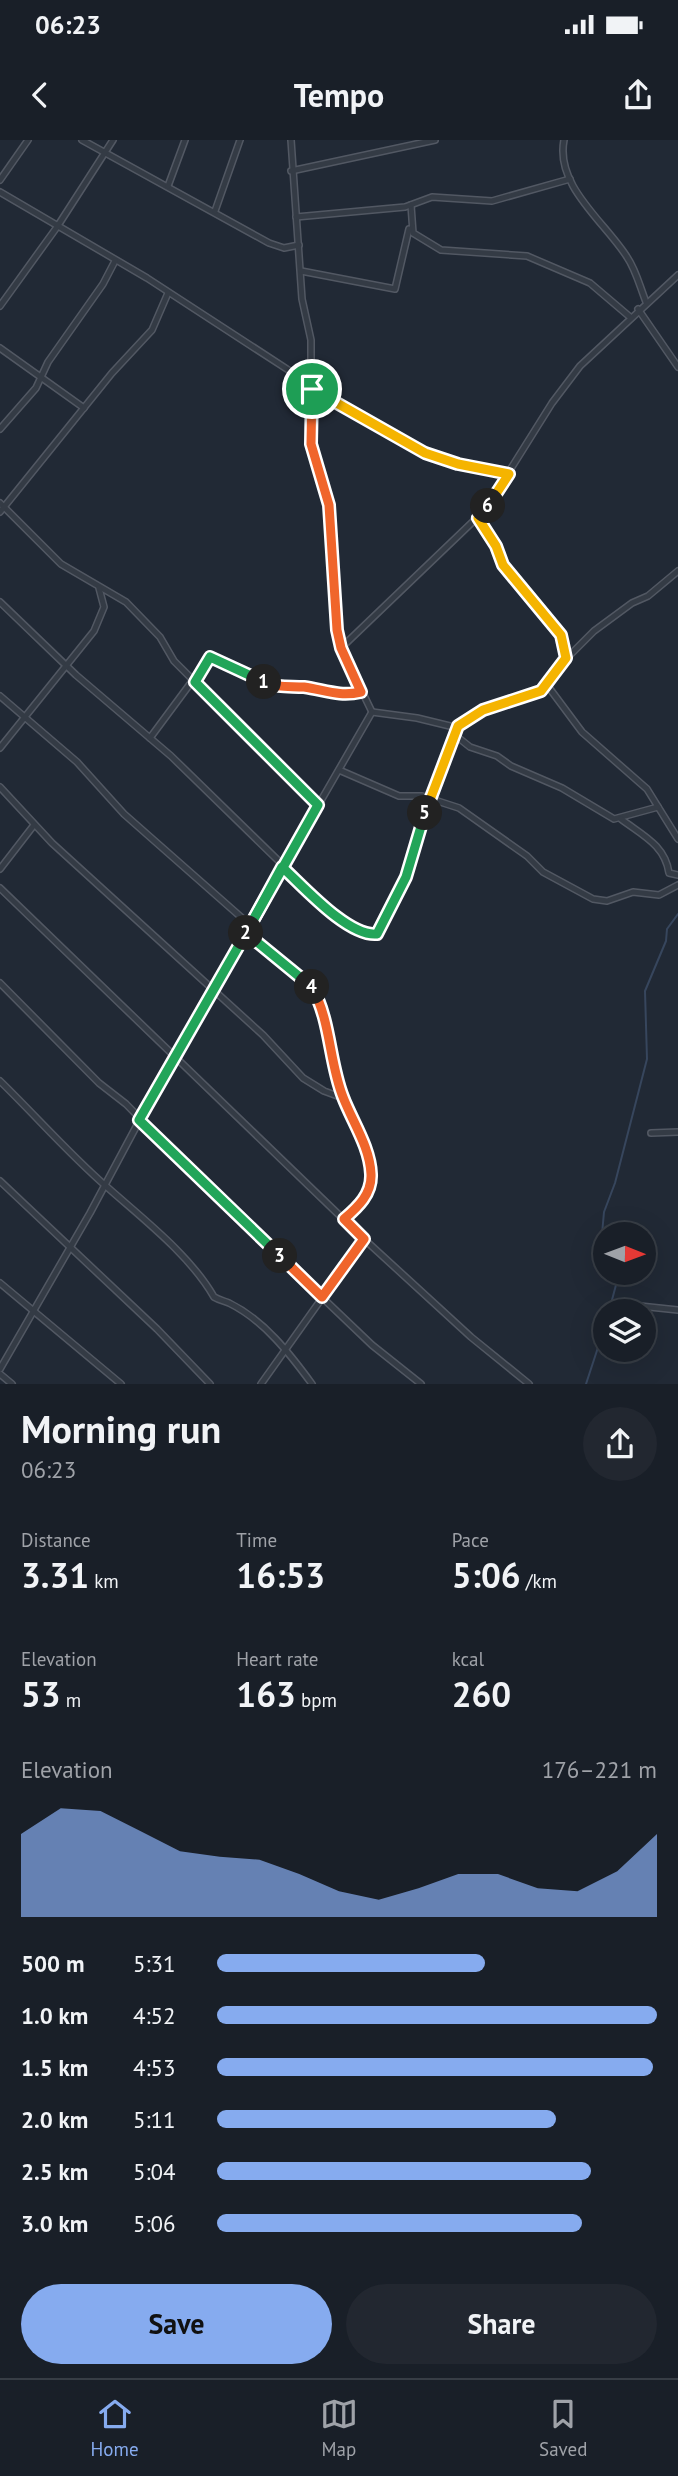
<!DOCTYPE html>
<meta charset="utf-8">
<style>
body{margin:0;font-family:"PT Sans",sans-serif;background:#222730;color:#f1f3f6;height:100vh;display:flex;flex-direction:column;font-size:26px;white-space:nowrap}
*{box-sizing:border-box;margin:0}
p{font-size:23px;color:#9fa2a8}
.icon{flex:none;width:38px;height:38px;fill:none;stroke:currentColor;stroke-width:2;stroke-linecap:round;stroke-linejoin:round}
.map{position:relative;height:1244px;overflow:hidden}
.sheet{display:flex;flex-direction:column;background:#191f28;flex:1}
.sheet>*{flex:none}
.needle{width:46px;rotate:91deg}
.controls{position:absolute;left:593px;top:1082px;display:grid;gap:14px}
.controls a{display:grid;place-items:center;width:63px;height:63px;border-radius:50%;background:#191f28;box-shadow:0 7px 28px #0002,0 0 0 2px #373d45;font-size:35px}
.pin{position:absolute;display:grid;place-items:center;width:60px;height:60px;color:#fff;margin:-30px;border:4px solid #fff;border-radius:50%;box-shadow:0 2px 7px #0007}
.km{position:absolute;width:35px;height:35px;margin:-18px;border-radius:50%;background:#222;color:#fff;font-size:19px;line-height:35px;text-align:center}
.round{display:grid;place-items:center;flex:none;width:74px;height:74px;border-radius:37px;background:#222730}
.summary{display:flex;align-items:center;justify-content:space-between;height:119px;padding:0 21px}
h1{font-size:38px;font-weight:600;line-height:52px}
.stats{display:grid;grid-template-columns:repeat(3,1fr);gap:10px;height:119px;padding:7px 21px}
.stats div{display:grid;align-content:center}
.stats b{font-size:35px;font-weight:600}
.stats small{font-size:19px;font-weight:400}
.stats p{font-size:19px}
.chart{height:196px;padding:14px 21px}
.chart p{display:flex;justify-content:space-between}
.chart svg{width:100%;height:126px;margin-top:7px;fill:#86abef;opacity:.7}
.cta{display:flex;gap:14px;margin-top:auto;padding:14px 21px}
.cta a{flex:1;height:80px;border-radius:42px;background:#86abef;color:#111;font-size:28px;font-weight:600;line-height:80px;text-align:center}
.cta a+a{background:#222730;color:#f1f3f6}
ul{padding:0 21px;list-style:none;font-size:23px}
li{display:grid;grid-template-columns:112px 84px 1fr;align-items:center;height:52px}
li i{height:18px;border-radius:9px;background:#86abef}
.status{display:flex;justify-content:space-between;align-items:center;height:49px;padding:0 35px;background:#191f28;direction:ltr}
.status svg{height:19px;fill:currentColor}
header{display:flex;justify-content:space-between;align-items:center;height:91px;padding:0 21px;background:#191f28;font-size:32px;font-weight:600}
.dock{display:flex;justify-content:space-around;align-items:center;height:98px;border-top:2px solid #373d45;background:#191f28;font-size:19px;color:#9fa2a8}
.dock a{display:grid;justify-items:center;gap:4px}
.dock .active{color:#86abef}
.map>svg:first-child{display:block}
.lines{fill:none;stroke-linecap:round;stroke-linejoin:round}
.stream{stroke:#37465d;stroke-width:2}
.street-casing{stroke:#525863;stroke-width:8}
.street{stroke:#343b45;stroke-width:5}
.split-1-casing{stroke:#fff;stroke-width:14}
.split-2-casing{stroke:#fff;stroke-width:14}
.split-3-casing{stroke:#fff;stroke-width:14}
.split-4-casing{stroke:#fff;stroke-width:14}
.split-5-casing{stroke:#fff;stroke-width:14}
.split-6-casing{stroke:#fff;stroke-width:14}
.split-7-casing{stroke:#fff;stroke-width:14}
.split-1{stroke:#f0652b;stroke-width:9}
.split-2{stroke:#22a559;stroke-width:9}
.split-3{stroke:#22a559;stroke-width:9}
.split-4{stroke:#f0652b;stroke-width:9}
.split-5{stroke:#22a559;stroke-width:9}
.split-6{stroke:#f5b400;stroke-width:9}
.split-7{stroke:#f5b400;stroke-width:9}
</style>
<div class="status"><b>06:23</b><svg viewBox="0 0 49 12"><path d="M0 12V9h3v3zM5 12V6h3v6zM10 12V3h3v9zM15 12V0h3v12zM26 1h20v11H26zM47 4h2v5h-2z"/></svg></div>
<header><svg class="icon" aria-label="back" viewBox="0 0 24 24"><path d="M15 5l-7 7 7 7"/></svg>Tempo<svg class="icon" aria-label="share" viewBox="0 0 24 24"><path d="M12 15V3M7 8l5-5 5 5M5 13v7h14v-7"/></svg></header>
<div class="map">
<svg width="678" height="1244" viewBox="0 0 678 1244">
<rect width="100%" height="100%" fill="#212935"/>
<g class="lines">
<g class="stream">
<polyline points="606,1107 602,1094 604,1072 615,1043 647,919 645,851 666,801 667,789 678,774"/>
<polyline points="609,1171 616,1145 615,1132"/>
<polyline points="586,1244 606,1183"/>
</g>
<defs>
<g id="street">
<polyline points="82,0 269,103 284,108 299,105"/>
<polyline points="291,0 302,159 311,200 311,304 329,365 334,454 341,508 372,572"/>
<path d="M 564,0 C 555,46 605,82 627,117 C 636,130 640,147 646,162"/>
<polyline points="291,31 435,0"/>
<polyline points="0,40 28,0"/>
<polyline points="168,46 185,0"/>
<polyline points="0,52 147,138 293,233 312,249 425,313 458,324 509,334"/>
<polyline points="411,65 413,93 441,110 527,116 590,143 630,177"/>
<polyline points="215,71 240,0"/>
<polyline points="296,77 405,67 432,57 492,61 570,39"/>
<polyline points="301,131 395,149 409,89"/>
<polyline points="0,166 57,87 113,0"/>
<polyline points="638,169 678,227"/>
<polyline points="0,208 84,268"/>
<polyline points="0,289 36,248 48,222 103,144 115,121"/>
<polyline points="0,363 61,424 126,462 160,497 174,521 318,665"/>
<polyline points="0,372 112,233 152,190 168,153"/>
<polyline points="478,378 496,406 503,425 561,495 566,518"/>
<path d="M 0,462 L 76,535 L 171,616 L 331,772 C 345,782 359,796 377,795 L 383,788 C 413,723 431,653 458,586"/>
<polyline points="341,508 485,370 552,263 580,226 678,135"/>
<polyline points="547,545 582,592 647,649 678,699"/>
<polyline points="0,556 77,622 124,674 250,785"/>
<polyline points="372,572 417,578 454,587 483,570 541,551 562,523 594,491 632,463 648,456 678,431"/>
<polyline points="455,595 470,607 497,616 511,626 562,648 614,679 658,667"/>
<polyline points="150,598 210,517 279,547 306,548 341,555 361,552"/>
<polyline points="0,608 94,491 104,467 99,448"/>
<polyline points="339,630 399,656 422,656 459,668 527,716 543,732 593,759 607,761 633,752 659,755 678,745"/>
<polyline points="0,647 52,703 263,895 303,938 324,951 343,958"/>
<path d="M 621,679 C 642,695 665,705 669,733 L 678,735"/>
<polyline points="0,729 34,685"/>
<polyline points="0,748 364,1099 471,1197 529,1244"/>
<polyline points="246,793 308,842 315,852 343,958 356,984 371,1031 363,1062 344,1079"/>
<polyline points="0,843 99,943 126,964 218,1058 372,1205 421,1244"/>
<path d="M 0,941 C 36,976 69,1014 107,1047 C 143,1079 190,1115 214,1157 C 219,1160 224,1161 229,1163 C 264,1180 290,1214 312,1244"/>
<polyline points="651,993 678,992"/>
<polyline points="0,1041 157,1189 210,1244"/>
<polyline points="0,1143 121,1244"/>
<polyline points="640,1166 678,1170"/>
<polyline points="0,1229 90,1073 175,914 372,572"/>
<polyline points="0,1234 12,1244"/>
<polyline points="261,1244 364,1099"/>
</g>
</defs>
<use href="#street" class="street-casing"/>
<use href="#street" class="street"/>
</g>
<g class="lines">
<defs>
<path id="split-1" d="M 264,542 C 278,548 289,546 304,547 C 325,550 339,557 361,552 L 341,508 L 337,490 L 329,365 L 311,304 L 312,249"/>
<polyline id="split-2" points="246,793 318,665 195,542 210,517 264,542"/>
<polyline id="split-3" points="246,793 139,980 280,1116"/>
<path id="split-4" d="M 280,1116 L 322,1157 L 364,1099 L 344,1079 C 358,1067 372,1054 371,1034 C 370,1007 352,981 343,957 C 329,922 331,881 312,847"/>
<path id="split-5" d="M 312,847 L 246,793 L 282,727 C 303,746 348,797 377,794 L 406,737 L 425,673"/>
<polyline id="split-6" points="425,673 458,586 483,570 541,551 566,518 561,495 503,425 496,406 478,378 488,366"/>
<polyline id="split-7" points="312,249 425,313 458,324 509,334 488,366"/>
</defs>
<use href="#split-1" class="split-1-casing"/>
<use href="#split-2" class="split-2-casing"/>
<use href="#split-3" class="split-3-casing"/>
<use href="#split-4" class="split-4-casing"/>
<use href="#split-5" class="split-5-casing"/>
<use href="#split-6" class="split-6-casing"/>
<use href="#split-7" class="split-7-casing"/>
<use href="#split-1" class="split-1"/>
<use href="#split-2" class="split-2"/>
<use href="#split-3" class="split-3"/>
<use href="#split-4" class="split-4"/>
<use href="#split-5" class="split-5"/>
<use href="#split-6" class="split-6"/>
<use href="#split-7" class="split-7"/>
</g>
</svg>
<div class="controls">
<a><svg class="needle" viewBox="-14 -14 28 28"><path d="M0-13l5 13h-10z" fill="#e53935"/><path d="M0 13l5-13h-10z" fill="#9fa2a8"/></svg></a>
<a><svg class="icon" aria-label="layers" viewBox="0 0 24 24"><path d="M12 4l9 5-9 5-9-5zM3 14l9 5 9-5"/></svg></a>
</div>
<div class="pin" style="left:312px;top:249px;background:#1e9e55"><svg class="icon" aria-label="arrive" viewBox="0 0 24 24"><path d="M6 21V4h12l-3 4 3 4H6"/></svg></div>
<b class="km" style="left:264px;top:542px">1</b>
<b class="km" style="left:246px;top:793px">2</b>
<b class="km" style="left:280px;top:1116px">3</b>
<b class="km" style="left:312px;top:847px">4</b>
<b class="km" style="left:425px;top:673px">5</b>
<b class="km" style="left:488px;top:366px">6</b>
</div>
<section class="sheet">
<div class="summary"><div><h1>Morning run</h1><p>06:23</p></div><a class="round"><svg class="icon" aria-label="share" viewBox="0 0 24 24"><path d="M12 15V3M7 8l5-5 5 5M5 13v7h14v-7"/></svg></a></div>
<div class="stats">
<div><p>Distance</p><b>3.31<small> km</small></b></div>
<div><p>Time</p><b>16:53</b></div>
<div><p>Pace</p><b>5:06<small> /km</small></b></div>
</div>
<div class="stats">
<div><p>Elevation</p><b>53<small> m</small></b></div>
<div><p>Heart rate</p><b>163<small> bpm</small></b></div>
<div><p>kcal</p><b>260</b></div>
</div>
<div class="chart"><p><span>Elevation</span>176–221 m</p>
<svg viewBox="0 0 160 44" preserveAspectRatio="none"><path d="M0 44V15L10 6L20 7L30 14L40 21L50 23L60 24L70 29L80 35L90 38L100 34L110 29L120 29L130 34L140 35L150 28L160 15V44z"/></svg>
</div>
<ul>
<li><b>500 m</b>5:31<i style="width:61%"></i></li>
<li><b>1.0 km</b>4:52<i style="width:100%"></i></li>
<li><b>1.5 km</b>4:53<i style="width:99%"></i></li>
<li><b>2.0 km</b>5:11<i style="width:77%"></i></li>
<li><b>2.5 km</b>5:04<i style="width:85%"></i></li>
<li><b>3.0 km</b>5:06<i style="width:83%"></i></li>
</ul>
<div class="cta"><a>Save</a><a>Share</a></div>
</section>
<nav class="dock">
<a class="active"><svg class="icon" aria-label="home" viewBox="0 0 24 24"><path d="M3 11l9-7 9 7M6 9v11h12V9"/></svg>Home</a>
<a><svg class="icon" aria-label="map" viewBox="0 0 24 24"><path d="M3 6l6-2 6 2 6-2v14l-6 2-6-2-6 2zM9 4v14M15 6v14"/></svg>Map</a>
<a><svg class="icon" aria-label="saved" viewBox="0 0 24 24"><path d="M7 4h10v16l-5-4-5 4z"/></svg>Saved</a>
</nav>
